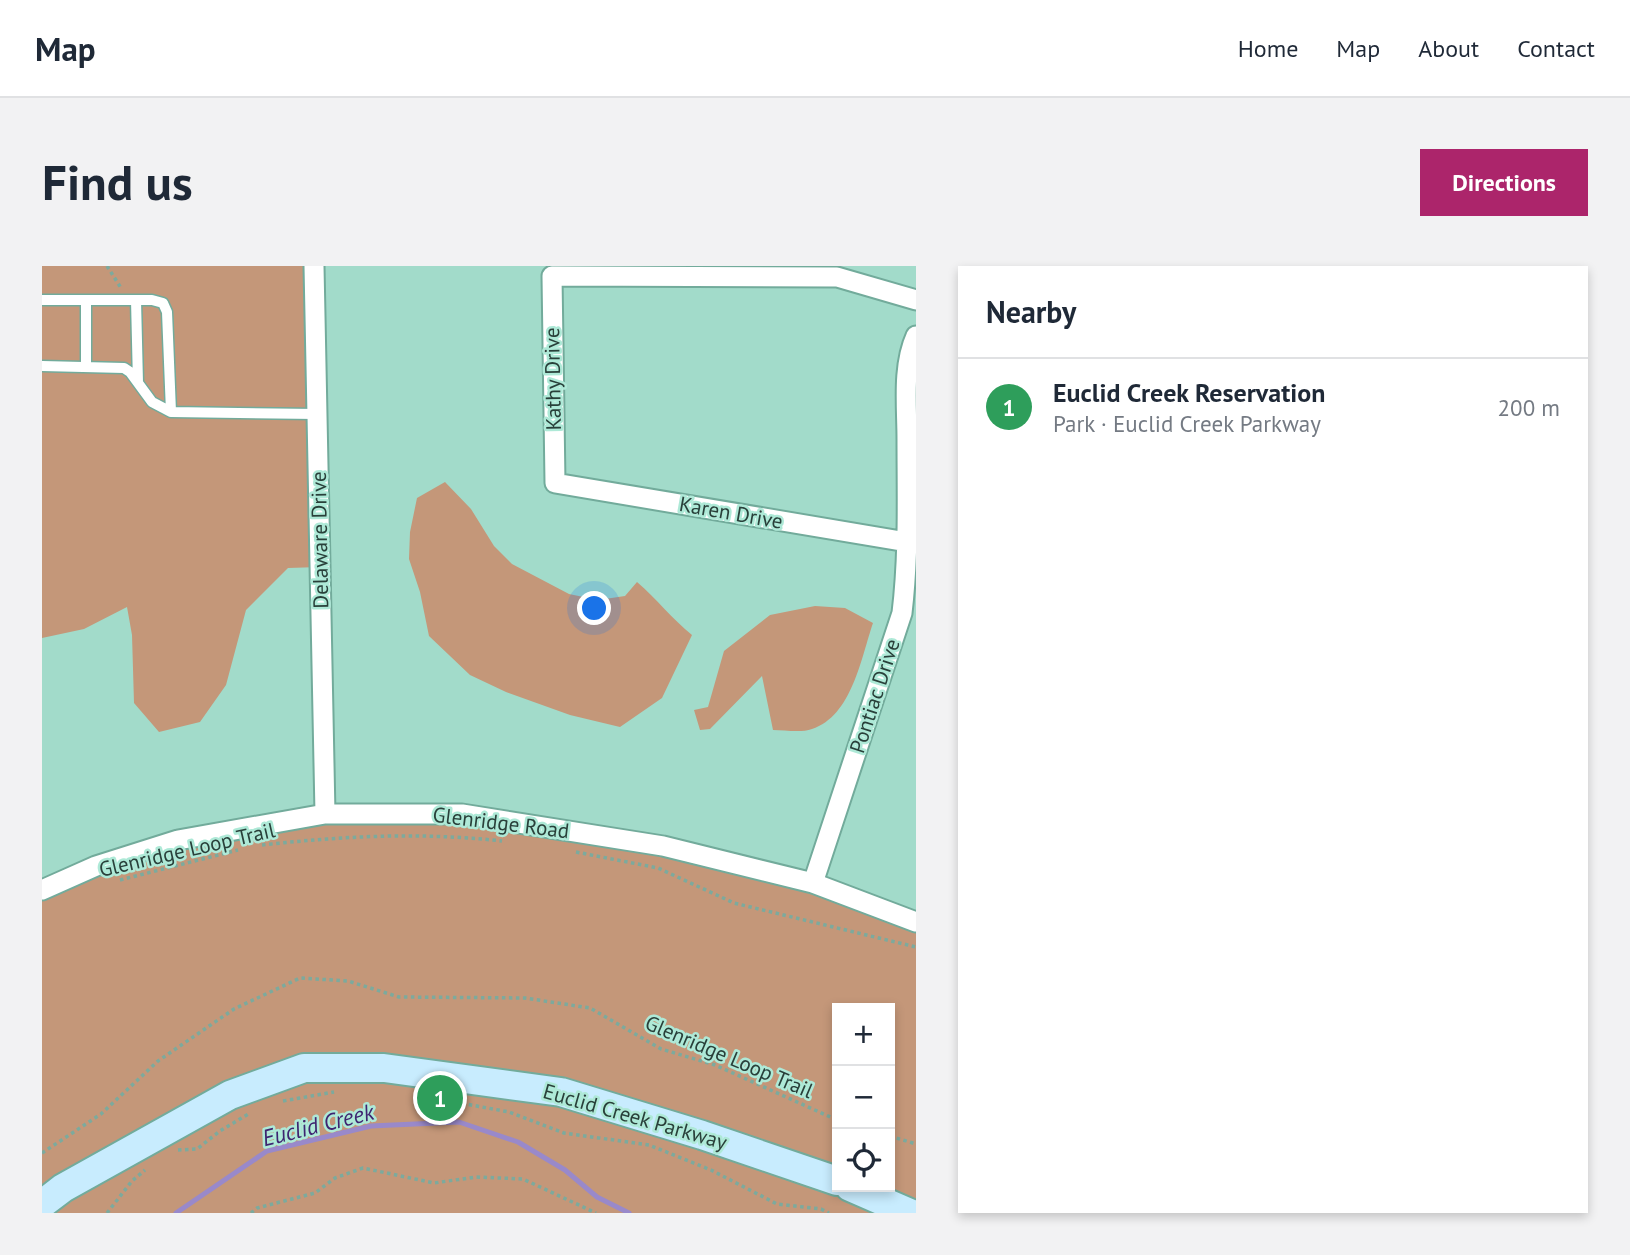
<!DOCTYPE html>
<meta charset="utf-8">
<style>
body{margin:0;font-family:"PT Sans",sans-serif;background:#f2f2f3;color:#1f2937}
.controls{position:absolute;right:21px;bottom:21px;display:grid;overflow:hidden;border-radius:0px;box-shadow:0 4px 10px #0003}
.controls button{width:63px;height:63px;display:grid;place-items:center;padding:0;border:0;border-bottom:2px solid #e0e1e3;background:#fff;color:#1f2937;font:35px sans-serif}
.you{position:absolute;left:553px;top:343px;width:24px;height:24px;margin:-18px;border:5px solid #fff;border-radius:50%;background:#1a73e8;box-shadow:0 0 0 10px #1a73e833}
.badge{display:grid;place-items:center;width:46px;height:46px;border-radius:50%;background:#ac256b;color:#fff;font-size:23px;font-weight:700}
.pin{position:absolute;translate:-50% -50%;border:4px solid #fff;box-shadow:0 2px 7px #0006}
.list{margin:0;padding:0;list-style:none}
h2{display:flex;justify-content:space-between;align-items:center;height:91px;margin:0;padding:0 28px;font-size:30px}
h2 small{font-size:23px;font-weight:400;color:#747a83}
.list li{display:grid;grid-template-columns:46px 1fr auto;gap:21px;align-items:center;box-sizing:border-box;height:98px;padding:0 28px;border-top:2px solid #e0e1e3}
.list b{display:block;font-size:26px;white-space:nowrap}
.list p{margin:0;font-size:23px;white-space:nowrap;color:#747a83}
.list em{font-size:23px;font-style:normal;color:#747a83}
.icon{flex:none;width:38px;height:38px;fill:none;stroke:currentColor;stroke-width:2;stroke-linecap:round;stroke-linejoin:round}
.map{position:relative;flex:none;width:874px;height:947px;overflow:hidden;border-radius:0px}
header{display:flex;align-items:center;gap:42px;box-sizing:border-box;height:98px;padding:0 35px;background:#fff;border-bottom:2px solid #e0e1e3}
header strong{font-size:33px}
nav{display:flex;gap:38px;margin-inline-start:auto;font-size:24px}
.intro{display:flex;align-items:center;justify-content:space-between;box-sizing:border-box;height:168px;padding:0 42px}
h1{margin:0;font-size:49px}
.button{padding:18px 32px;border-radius:0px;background:#ac256b;color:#fff;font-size:24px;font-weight:700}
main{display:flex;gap:42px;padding:0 42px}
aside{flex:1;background:#fff;border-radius:0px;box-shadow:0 4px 10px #0003}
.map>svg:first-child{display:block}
.green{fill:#c49779;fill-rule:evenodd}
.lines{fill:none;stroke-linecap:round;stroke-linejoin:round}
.stream{stroke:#9989ca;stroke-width:5}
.lane-casing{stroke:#72ab9b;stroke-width:13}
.street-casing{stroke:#72ab9b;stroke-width:23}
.secondary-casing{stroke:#72ab9b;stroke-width:32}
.path{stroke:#7caa9d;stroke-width:3.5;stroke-dasharray:3.5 3.5;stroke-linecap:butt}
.lane{stroke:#fff;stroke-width:10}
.street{stroke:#fff;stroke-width:19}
.secondary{stroke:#c8ecfe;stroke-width:28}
.labels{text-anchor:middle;stroke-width:5;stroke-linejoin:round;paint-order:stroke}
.street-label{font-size:21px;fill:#29403a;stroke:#aee9d7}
.water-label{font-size:23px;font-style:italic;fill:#3e2470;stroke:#aee9d7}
</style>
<header>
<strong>Map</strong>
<nav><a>Home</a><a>Map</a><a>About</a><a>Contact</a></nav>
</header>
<div class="intro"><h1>Find us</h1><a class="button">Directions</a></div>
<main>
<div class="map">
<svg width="874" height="947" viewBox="0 0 874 947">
<rect width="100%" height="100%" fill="#a2dbca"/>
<path class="green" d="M0,0H272L278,301L246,302L204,344L184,419L158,456L117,466L92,437L90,369L85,341L42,363L0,372Z
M403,216L429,243L452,280L470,298L527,328L556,334L583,330L595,316C615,333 630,353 650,369L620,432L578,461L528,449L464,426L428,409L387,370L378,326L367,293L368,266L375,232Z
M773,340L803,342L831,357C819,392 810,450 770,463C759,467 743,464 731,464L720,410L668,463L658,464L652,444L666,441L682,385L728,349Z
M283,548H420L621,580L874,656V947H0V624L54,600ZM795,742H848V921H795Z"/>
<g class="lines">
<path class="stream" d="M134,947L225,885L329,860L417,856L476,876L523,904L555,931L587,947"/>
<defs>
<path id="lane" d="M0,34H110L121,37L125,46L129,146
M44,34V101
M94,34L96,117
M0,100L82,102L88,106L110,136L129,146L275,148"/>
<path id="street" d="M272,0L283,548
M865,276L513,217L510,10L795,11L874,34
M771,617L860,347C867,289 865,231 865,173C865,140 860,101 874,70
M0,624L54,600L136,574L283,548H420L621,580L771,617L874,656"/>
<path id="secondary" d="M808,921L868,947
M0,938L21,922L188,829L262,802H342L519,826L660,869L795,915"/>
</defs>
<use href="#lane" class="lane-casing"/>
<use href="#street" class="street-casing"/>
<use href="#secondary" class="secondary-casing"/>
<path class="path" d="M65,0L79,22
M220,579C303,570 377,566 460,575
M534,586L616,602L692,637L874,681
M78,614L196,584
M241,835L292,826
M413,836L467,846L522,867L607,879L669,904L735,938L779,943L787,947
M848,870L874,878
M136,884L155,883L178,865L208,847
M0,887L59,848L116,795L192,743L258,712L306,715L357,731L483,732L548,742L619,783L673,799L795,854
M65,947L90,915L103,904
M209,947L215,942L273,927L293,912L321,902L392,917L434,911L481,913L554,947"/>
<use href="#lane" class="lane"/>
<use href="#street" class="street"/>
<use href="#secondary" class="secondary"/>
</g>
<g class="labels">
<g class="street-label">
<text transform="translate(511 113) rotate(-91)" y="7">Kathy Drive</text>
<text transform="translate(689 247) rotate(10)" y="7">Karen Drive</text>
<text transform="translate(278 274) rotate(-91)" y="7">Delaware Drive</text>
<text transform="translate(833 430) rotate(-72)" y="7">Pontiac Drive</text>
<text transform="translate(459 557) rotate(7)" y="7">Glenridge Road</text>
<text transform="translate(145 584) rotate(-13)" y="7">Glenridge Loop Trail</text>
<text transform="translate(687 791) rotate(23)" y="7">Glenridge Loop Trail</text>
<text transform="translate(593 851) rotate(16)" y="7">Euclid Creek Parkway</text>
</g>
<g class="water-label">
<text transform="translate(276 859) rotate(-14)" y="8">Euclid Creek</text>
</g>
</g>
</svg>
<div class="controls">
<button>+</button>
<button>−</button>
<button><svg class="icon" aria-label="locate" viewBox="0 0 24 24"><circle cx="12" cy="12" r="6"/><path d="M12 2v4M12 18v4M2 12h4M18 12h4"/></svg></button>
</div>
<div class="you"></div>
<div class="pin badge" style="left:398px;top:832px;background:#2e9e5b">1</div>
</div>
<aside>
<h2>Nearby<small></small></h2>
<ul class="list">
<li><span class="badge" style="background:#2e9e5b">1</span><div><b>Euclid Creek Reservation</b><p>Park · Euclid Creek Parkway</p></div><em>200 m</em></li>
</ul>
</aside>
</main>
